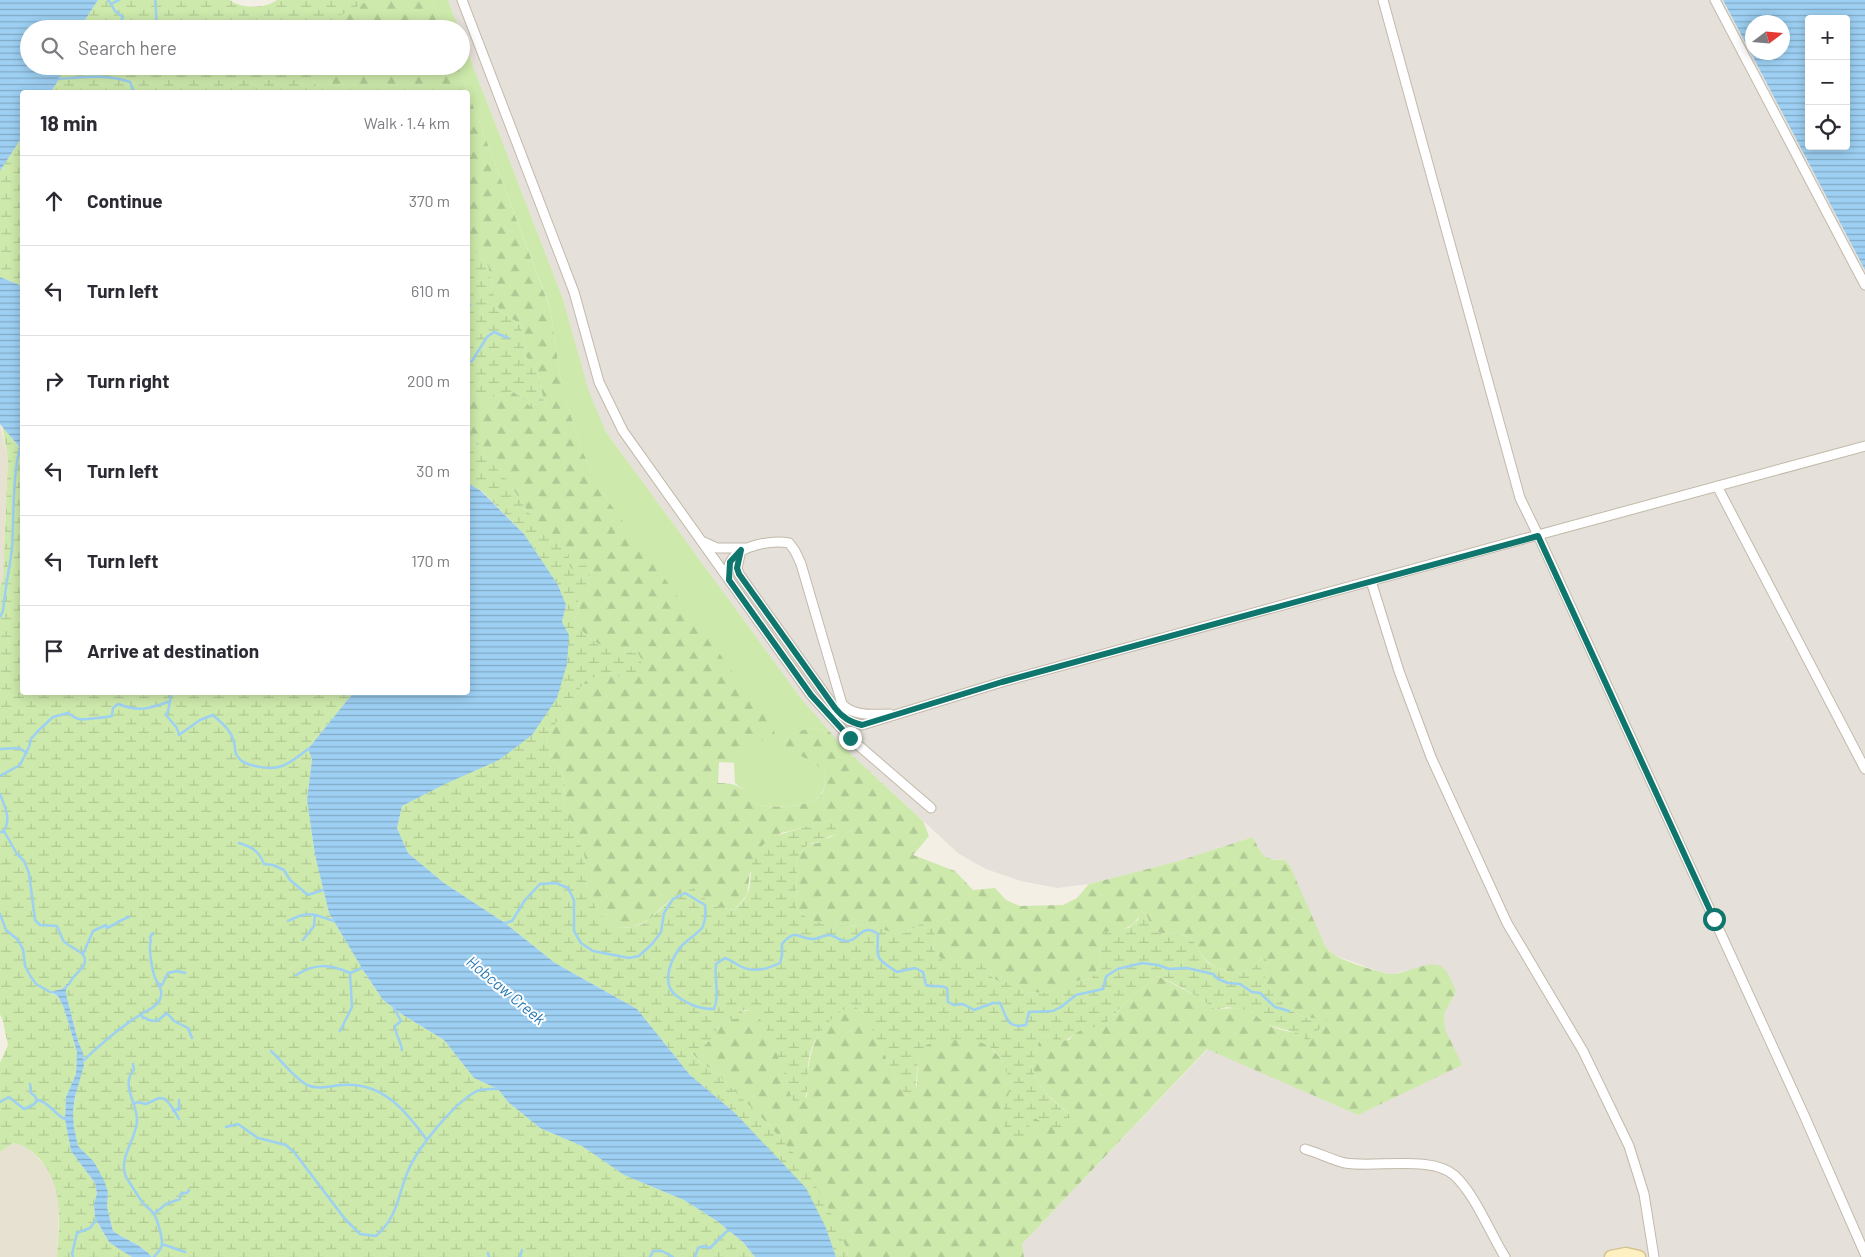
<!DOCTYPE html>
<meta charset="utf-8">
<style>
body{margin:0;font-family:Barlow,sans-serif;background:#f7f7f7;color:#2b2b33}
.controls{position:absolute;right:15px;top:15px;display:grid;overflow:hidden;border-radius:5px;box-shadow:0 2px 12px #0003}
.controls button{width:45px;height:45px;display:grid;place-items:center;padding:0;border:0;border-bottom:1px solid #e1e1e2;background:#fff;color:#2b2b33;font:25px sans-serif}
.compass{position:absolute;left:1745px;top:15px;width:45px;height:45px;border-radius:50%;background:#fff;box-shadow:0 2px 12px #0003;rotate:74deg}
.stop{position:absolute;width:15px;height:15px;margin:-11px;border:4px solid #0f766e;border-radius:50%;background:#fff}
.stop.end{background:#0f766e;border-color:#fff;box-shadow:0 1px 5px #0008}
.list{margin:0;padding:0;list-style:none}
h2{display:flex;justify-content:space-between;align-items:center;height:65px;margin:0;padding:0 20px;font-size:21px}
h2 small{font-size:16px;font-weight:400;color:#7c7c81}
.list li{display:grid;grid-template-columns:32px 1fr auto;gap:15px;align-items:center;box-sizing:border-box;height:90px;padding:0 20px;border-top:1px solid #e1e1e2}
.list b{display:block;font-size:19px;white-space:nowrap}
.list em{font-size:16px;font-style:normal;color:#7c7c81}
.icon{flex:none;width:28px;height:28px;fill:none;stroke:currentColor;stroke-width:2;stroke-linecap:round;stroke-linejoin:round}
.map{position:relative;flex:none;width:1865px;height:1257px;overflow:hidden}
.search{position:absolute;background:#fff;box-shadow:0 2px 12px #0003;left:20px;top:20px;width:450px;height:55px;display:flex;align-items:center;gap:12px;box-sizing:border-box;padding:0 18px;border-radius:28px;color:#7c7c81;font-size:19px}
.panel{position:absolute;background:#fff;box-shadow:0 2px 12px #0003;left:20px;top:90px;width:450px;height:605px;border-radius:5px}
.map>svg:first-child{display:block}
.residential{fill:#e7e1d2}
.industrial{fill:#e5e0d9}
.grass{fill:#cde9ab}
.forest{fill:url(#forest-firs)}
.wetland{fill:url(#wetland-marsh)}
.water{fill:url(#water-rules);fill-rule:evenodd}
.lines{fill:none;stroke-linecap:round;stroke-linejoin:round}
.stream{stroke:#9dd0f3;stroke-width:2.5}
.street-casing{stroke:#c2b9aa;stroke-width:11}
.secondary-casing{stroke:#d5c392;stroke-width:15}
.street{stroke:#fff;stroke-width:9}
.secondary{stroke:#fff0c2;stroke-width:12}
.route{stroke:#0f766e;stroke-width:6}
.labels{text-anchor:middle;stroke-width:4;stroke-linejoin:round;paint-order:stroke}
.water-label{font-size:16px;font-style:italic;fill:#297ab5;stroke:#fff}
</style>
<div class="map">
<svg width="1865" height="1257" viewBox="0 0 1865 1257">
<defs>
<pattern id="forest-firs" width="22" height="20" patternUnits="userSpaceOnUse" patternTransform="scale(1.25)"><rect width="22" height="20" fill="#cde9ab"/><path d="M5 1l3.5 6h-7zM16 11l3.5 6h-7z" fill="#b1c994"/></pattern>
<pattern id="wetland-marsh" width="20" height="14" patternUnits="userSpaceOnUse" patternTransform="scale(1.25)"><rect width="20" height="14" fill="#cde9ab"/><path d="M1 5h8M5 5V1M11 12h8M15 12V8" fill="none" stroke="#b1c994"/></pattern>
<pattern id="water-rules" width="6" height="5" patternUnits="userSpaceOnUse" patternTransform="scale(1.25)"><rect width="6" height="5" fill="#9dd0f3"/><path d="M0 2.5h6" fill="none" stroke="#82aac6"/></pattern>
</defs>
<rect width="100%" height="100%" fill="#f3efe4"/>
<path class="residential" d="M0,424L8,458L3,579L0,587Z
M13,1143L21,1145L29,1149L49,1169L55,1182L59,1205L57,1257H0V1152Z"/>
<path class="industrial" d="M448,0H1723L1865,270V1257H1024L1022,1244L1208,1049L1358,1115L1461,1064L1445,1029L1444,1014L1456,992L1408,970L1393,974L1381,972L1334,955L1325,946L1285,860L1268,859L1262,854L1253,837L1179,861L1089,884L1057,888L1021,881L986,869L959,854L839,743L800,697L606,432L589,393L563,299L461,35V29H459Z"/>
<path class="grass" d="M433,0H448L459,29H444Z
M461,35L563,299L589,392L606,432L800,697L830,732L811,728L792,733L782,746L814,763L824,771C825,779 826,787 821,794C810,809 774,807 758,805L742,788L735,783L734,763H737L738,752L744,745L608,501L581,449L561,382L550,307L458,66H461Z"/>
<path class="forest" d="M373,0H433L444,29H336L339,26V16L364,2Z
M307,66H458L550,308L561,382L581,449L608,501L771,724L775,734L773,738C753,743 740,739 737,763L719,762L718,783C742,783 743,789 758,805C775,807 808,809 821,795C826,789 825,779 824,771L814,763L782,746L792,733L811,728L830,732L839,743L923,821L929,836L913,855L955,871L973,890L995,888L1006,900L1020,906L1063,905L1077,898L1089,884L1179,861L1253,837C1262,855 1263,861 1285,860L1290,866L1325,946C1328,949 1330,952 1333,954C1340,960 1383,974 1392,974C1395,974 1400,973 1403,972C1435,963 1443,955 1456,992L1444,1014L1445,1029L1462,1065L1358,1115L1207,1049L1022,1244L1024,1257H848L847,1249L770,1126L714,1071L700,1062L692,1053L718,1028L721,1020C733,1019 740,1010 752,1010C770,1025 786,1078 793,1102L807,1097C807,1058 812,1023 852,1005L863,1012L903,1092L908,1100L917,1085L918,1059L926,1044C939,1041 965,1035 977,1040C994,1046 1009,1066 1011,1084C1012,1091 1006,1100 1004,1106L1028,1121L1027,1114L1049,1125L1069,1114C1056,1103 1030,1082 1033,1063C1034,1053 1039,1047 1039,1037L1050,1036L1069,1040L1078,1030L1091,1026L1114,1015L1129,999L1158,976L1198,997L1216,1010C1227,1008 1242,1007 1252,1012C1257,1015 1261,1021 1267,1024C1288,1035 1312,1037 1329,1019C1293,1021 1285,1006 1264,982L1268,962L1262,956C1252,979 1225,975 1207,961C1200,956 1198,945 1191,939C1182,932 1164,934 1153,932L1147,916L1141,910C1135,930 1123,929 1104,933L1101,944L1100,965L1092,978L1072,982L1045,993L1024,992L1012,980L1001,983L992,977L990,968L968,962L943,961L933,949L936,938L920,924L906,933L895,934L874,926L829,925L810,920L796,909L797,858L808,844L818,843L837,834L836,820C816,821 800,830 781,833L750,872L747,895L734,910L713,906L692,888L667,902L650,919L634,927H613L597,911L588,887L584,854L574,827L563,805L565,785L561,771L551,757L546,737L586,680L610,673L628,679L638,653C608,650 590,646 574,619L579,611L578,598L587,593L591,568L572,570L526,509L508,481L484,453L475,437L468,432V396L476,393L487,398L514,392L531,407L545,406L537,371L524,354L525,338L520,324L500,311L494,299L493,288L488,266L468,239V92H319Z"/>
<path class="wetland" d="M98,0H230C241,9 265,9 277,0H373C361,3 351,11 339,16V26L336,29H79Z
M63,66H307L319,92H51L59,79Z
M22,137V286L0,277V171Z
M468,239L488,266L493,288L494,299L500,311L520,324L525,338L524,354L537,371L545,406L542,410L531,407L514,392L487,398L476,393L468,396Z
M2,425L20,449L22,450V692L353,693L308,749L312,758L307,800L315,855L329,913L363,970L383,1000L403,1015L444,1040L474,1078L498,1089L508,1102L540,1128L582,1146L624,1175L684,1200L717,1221L743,1242L755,1257H152C142,1245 126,1240 113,1231L107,1207L108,1192L78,1146L74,1127L73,1112L83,1053L78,1041L66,994V990L68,986L67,984L62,989L57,990L52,994L58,996L64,1008L77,1052L76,1074L66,1097L65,1117L71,1151L95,1183L97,1193L94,1204L95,1218L101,1229L109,1242L132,1257H57C59,1220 65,1188 39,1158C31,1150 24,1145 13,1143L0,1152V1063L8,1045L3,1021L0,1014V587L3,579L8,458Z
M468,432L475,437L484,453L508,481L526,509L544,531L569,555L568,564L572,569L585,564L591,568L587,593L578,598L579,611L574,619C589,645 609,650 638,653L642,660L639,671L627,679L610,673L586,680L546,737L551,757L561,771L565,785L563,805L574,827L584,854L588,887L597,911L613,927C619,927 627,928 633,927C656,923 667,894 693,888L713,906L734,910C738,906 744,901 747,895C753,885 748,866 756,854C765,838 779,835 795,830C809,826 820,820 836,820L837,834L828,837L825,841L808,844L797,858L796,909L810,920L829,925L874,926L895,934L906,933L920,924L932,926L936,938L933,949L943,961L984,962L990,968L992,977L1001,983L1012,980L1024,992L1045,993L1072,982L1092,978L1100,965L1101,944L1104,932L1129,928L1138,920L1140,909L1147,916L1154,932C1164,934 1183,932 1192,940C1198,945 1200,956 1207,962C1226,975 1252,979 1263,955L1268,962L1264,982C1284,1005 1295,1023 1330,1018L1307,1042L1300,1034L1266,1024L1251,1011L1227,1007L1216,1010C1198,996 1179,985 1158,976L1129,999L1101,1028C1080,1024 1076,1037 1058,1044L1050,1036L1039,1037C1039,1047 1034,1053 1033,1063C1030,1082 1056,1104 1069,1114L1070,1125L1061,1132L1027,1114L1030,1131L1019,1143L1009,1139C1004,1130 1002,1116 1004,1105C1006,1099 1010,1093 1011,1087C1012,1082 1007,1074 1006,1069C993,1033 956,1036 926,1045L918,1059L915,1097L914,1100H908L903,1092L863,1012L852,1005C831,1015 813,1036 809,1058C806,1072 811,1097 800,1106L793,1102C786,1079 770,1025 752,1010H744L737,1019L721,1020C715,1035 707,1047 692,1054L700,1062L714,1071L770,1126L803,1164L828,1207L847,1249L848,1257H836L826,1228L735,1113L690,1075L637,1009L555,963L505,923L444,883L408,853L397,828L402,806L445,784L569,635L562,622L566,605L558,585L524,534L482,491L468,483Z"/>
<path class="water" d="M0,0H98L79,29H29V66H63L59,79L51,92H22V137L0,171Z
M1723,0H1865V270ZM1809,19H1846V146H1809ZM1782,22V52H1752V22Z
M0,277L22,286V450L0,424Z
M468,483L481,491L524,534L558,585L566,605L562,622L569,635L567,664L557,698L532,735L499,760L445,784L402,806L397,828L408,853L444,883L505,923L555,963L637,1009L690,1075L735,1113L806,1188L826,1228L836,1257H755L743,1242L717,1221L684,1200L624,1175L582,1146L540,1128L508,1102L498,1089L474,1078L444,1040L403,1015L383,1000L363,970L329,913L315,855L307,800L312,759L308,749L353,693L468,692Z
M67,984H69L66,990V994L78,1041L83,1053L84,1065L75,1097L73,1112L74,1127L78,1146L94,1162L104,1180L108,1192L107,1207L113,1231C126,1240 142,1245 152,1257H132L119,1249L109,1242L95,1218L94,1204L97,1193L95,1183L71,1151L65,1119L66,1097L76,1074L77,1052L64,1008L58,996L50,992L62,989Z"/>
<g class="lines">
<path class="stream" d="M108,0L111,4L119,0
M155,0C157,10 155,19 158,29
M98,29L120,23L123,17L115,11L111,4
M275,29L279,26
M59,79C84,77 106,74 130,82L134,92
M468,302L470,305L468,307
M468,363L472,361L487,337L494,332L508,338
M0,617L3,611C5,590 9,570 12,549C14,526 12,462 22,445
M172,692C169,701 170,709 166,715L177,728L179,735L200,720L213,715C223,724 231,730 234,742C235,746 235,750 236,754C240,761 244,763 251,765C278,773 288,765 308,749
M0,749L19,748L27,753
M0,776L20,765L29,747L31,739L38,731L53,717L68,713C71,715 76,719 79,719C82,720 108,717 112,716L113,708L118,704C139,712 148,709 168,702
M0,794C5,807 12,820 3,832H0
M4,831L17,854L24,861L29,873L35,920L40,925L57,926C59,930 61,936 63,940C68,949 90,950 84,965C80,972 72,976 69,984
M239,843C252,847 259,851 264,864L273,865L284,870L290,880L308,895L323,890
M0,914L6,930L17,939L23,949L25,966L31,977L36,984L50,992
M288,921C309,910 313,914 334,921
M505,923L512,921L525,900L540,884L556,883L568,888L574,900V931L581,943L593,951L629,958L639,956L652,944L661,932L664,913L673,899L685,893L705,905C706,914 706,921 702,928C695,936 685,941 679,949C669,963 661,986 678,997C690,1005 699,1009 714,1009C720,995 714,979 716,964L725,958C731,960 734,963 740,966C753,973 768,969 780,963L782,955V944C796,927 799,939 813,939C818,939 824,935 829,935C835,935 841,942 847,941C860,941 861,922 878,934C877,959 875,958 897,972L915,968L923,972L926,985C934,988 939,984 947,988L948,1002L954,1005L963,1004L974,1010L993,1003H1000C1007,1017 1006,1029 1026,1025L1029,1012L1053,1011L1061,1007L1076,995L1103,989L1106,977L1108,975L1118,969L1142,963L1158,965L1169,969L1187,968L1213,974L1218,979L1228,983L1240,984L1252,992L1260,993L1275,1007L1289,1011
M303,940L314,926L315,915
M83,954L93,931L106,925L107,928C115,925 120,920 129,917
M296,975C316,963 329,964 350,973
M159,984L162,985L168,973L177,971L185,973
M394,1008L401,1021L395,1026C394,1032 401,1041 402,1050
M141,1014L143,1018H146L148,1020L157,1021L167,1013L174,1021L188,1028L192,1038
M340,1031L352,1007L350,973L362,968
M271,1051C283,1062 293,1077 307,1085C318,1090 331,1086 341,1085C382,1081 405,1110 427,1140
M84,1060C103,1042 122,1025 145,1012C151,1009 160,1004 161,996C163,988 156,982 154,975C152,968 148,946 151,941L150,937L153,933
M133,1064L134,1070C120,1085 138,1104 137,1121C136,1140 118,1158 126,1177C128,1180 141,1201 143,1203C146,1207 151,1209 154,1214C158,1221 162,1236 162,1244C162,1249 157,1253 154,1257
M30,1084L31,1093L35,1096L37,1101
M0,1102L9,1097L24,1109L33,1105L38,1100C49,1102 55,1115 65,1119
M134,1104L137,1102L146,1104L159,1098L165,1099C171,1104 175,1112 179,1119
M173,1111L177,1109L179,1110V1100
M226,1127L238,1124L258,1138L286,1145L294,1152L345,1219L360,1234L376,1236C399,1215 397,1197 408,1171C418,1147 453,1105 475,1092C481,1088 491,1089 498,1089
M154,1214L166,1204L180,1199V1196L182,1193H187L189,1190
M162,1244L185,1252
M488,1253L489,1257
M73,1256L72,1254L77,1233L90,1228L96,1220
M520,1257L522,1250
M650,1257L653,1251H662L673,1257
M695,1257L698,1248L704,1246L710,1248L728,1230"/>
<defs>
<path id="street" d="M462,0L574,292L599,382L623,431L811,695L850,738L931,808
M1383,0L1520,498L1538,535L1865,446
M1715,0L1865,285
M1717,486L1865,769
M704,542L717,548H745
M741,550L737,568L739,574L835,708C843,718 850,722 862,725L1002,682L1538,535L1804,1115L1865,1254
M729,580C729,573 727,566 731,561C740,545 772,540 789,543L795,551L801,564L842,704C854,717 873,714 890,714
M1371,581L1399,671L1431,757L1507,923L1583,1051L1629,1146L1644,1194L1654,1257
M1305,1149C1316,1152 1335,1161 1345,1163C1375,1168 1431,1155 1454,1175C1475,1194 1490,1233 1505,1257"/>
<path id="secondary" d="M1611,1257L1626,1254L1639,1257"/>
</defs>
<use href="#street" class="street-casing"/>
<use href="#secondary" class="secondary-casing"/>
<use href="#street" class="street"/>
<use href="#secondary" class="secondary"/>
</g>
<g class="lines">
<path class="route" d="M850,738L811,695L729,580L730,562L741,550L737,568L739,574L835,708C843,718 850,722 862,725L1002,682L1538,536L1714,919"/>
</g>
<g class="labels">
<g class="water-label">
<text transform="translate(506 990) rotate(40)" y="6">Hobcaw Creek</text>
</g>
</g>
</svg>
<div class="controls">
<button>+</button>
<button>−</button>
<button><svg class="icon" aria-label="locate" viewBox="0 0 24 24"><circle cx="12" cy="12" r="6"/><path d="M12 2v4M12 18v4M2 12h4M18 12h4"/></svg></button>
</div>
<svg class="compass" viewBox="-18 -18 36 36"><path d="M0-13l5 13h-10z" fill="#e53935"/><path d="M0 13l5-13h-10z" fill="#7c7c81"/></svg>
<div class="stop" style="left:1714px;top:919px"></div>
<div class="stop end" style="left:850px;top:738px"></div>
<div class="search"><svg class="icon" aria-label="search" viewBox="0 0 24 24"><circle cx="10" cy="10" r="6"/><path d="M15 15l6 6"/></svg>Search here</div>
<section class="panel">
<h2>18 min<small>Walk · 1.4 km</small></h2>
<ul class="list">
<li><svg class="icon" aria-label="ahead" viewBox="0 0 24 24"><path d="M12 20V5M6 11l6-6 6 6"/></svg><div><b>Continue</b></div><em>370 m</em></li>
<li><svg class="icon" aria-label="left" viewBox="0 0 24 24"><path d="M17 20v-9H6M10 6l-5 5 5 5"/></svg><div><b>Turn left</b></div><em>610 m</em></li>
<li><svg class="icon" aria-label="right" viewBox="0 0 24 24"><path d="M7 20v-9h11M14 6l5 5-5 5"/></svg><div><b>Turn right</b></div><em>200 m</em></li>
<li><svg class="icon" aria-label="left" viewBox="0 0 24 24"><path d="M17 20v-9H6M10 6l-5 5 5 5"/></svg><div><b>Turn left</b></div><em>30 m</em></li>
<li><svg class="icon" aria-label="left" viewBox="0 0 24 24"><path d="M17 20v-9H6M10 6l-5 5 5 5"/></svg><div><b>Turn left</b></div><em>170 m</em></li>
<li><svg class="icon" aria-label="arrive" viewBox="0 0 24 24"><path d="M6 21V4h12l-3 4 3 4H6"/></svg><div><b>Arrive at destination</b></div></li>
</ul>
</section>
</div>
